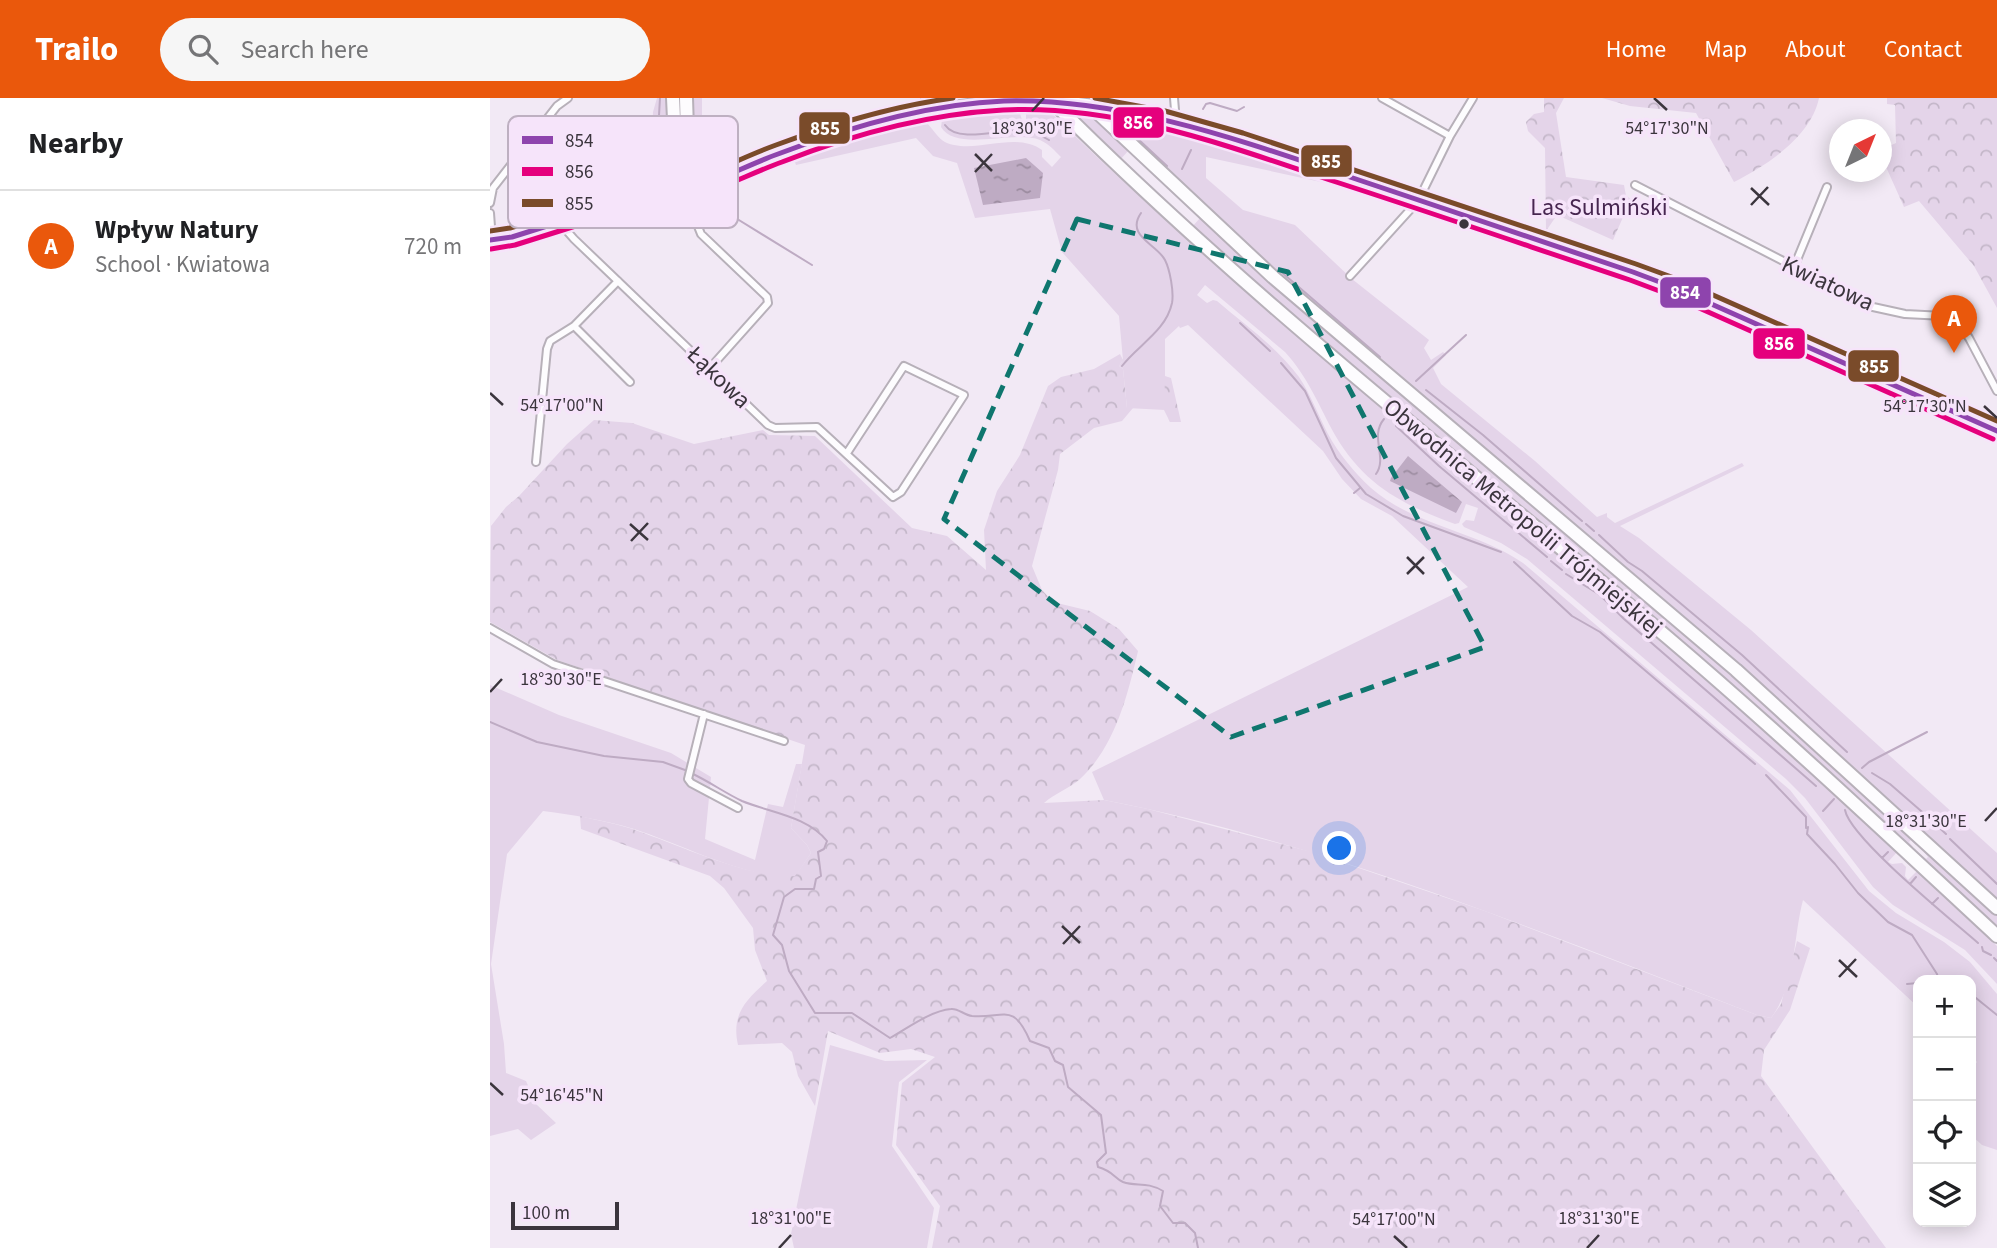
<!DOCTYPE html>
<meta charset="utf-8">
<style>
body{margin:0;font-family:"Source Sans 3",sans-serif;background:#f6f6f6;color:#202124}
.controls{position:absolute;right:21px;bottom:21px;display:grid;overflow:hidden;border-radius:14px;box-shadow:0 4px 18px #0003}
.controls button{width:63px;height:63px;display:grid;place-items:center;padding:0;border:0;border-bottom:2px solid #e0e0e0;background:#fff;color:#202124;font:35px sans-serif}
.compass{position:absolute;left:1339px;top:21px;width:63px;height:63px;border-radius:50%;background:#fff;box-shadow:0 4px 18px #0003;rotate:43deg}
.scale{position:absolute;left:21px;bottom:18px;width:108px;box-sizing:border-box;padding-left:7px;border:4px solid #3b353d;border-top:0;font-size:19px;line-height:24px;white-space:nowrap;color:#3b353d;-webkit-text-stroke:5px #f6e4fa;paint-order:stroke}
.you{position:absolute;left:850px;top:751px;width:24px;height:24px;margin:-18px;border:5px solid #fff;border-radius:50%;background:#1a73e8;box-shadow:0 0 0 10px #1a73e833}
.badge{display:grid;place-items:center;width:46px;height:46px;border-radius:50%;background:#ea580c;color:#fff;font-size:23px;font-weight:700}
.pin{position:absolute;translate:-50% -58px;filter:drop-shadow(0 2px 4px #0008)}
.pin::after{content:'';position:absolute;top:37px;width:24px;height:21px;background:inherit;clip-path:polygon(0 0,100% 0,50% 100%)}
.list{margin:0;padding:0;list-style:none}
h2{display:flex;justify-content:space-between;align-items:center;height:91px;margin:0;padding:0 28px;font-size:30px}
h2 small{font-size:23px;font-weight:400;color:#757577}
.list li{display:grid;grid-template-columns:46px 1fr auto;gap:21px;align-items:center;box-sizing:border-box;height:112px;padding:0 28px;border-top:2px solid #e0e0e0}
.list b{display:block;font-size:26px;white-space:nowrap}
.list p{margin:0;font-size:23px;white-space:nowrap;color:#757577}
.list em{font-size:23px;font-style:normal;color:#757577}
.icon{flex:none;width:38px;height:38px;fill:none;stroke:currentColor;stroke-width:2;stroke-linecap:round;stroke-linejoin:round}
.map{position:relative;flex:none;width:1507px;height:1150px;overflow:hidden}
header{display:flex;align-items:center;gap:42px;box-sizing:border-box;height:98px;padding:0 35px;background:#ea580c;color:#fff}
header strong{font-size:33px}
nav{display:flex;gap:38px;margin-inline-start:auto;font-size:24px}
.search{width:490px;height:63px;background:#f6f6f6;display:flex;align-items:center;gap:18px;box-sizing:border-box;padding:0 24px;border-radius:38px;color:#757577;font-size:26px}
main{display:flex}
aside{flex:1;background:#fff}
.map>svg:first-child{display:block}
.grass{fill:#e4d4e9}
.forest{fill:url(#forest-crowns)}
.water{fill:url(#water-ripples)}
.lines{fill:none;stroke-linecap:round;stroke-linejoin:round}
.stream{stroke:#beabc3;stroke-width:2}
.street-casing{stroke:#b7b0b9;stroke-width:10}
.secondary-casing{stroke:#b7b0b9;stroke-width:13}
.highway-casing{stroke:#b7b0b9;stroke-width:16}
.street{stroke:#fdfcfe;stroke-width:6}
.secondary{stroke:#fdfcfe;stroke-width:10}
.highway{stroke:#fdfcfe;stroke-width:12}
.secondary-bridge-casing{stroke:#b7b0b9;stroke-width:13;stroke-linecap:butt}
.secondary-bridge{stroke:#fdfcfe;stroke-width:10}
.bus-1-casing{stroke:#f6e4fa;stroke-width:10}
.bus-2-casing{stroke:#f6e4fa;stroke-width:10}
.bus-3-casing{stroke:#f6e4fa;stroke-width:10}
.bus-1{stroke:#8e44ad;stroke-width:5}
.bus-2{stroke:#e5007d;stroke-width:5}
.bus-3{stroke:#7a4b2a;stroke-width:5}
.marked{fill:none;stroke:#0f766e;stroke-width:5;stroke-dasharray:14 9;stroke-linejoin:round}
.ticks{fill:none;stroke:#3b353d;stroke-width:2.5}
.bus-dot{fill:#3b353d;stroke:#f6e4fa;stroke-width:2.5}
.labels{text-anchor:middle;stroke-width:7;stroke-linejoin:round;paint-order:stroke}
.park-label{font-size:24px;fill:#472650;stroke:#f6e4fa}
.street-label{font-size:24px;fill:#3b353d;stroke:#f6e4fa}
.key{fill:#f6e4fa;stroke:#beb0c1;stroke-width:2}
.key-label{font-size:19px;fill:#3b353d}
.ticks-label{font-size:18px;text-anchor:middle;fill:#3b353d;stroke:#f6e4fa;stroke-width:7;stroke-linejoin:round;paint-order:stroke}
.line-badge{stroke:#f6e4fa;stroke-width:2.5}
.badge-label{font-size:19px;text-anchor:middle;font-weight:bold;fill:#fff}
</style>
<header>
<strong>Trailo</strong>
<div class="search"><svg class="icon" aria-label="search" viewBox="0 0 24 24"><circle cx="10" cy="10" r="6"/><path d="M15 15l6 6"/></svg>Search here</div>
<nav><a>Home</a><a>Map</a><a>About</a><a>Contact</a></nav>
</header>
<main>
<aside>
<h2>Nearby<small></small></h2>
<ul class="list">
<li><span class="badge">A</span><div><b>Wpływ Natury</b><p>School · Kwiatowa</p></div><em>720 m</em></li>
</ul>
</aside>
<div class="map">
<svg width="1507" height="1150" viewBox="0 0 1507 1150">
<defs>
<pattern id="forest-crowns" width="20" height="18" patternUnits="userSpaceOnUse" patternTransform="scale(1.75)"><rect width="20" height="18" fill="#e4d4e9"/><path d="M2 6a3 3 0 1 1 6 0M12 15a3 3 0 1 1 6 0" fill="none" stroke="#c4b7c9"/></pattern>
<pattern id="water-ripples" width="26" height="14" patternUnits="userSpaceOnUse" patternTransform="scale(1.75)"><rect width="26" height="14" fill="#beabc3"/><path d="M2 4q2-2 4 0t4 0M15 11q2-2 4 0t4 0" fill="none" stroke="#9c8ca0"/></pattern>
</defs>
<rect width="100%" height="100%" fill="#f2e9f5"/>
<path class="grass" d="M167,0H179L180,64L163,87L157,70L171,49V45L162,38L163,14Z
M200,0H212V32L240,51L245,49L251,62L223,69L224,73C215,72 208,67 202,60Z
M534,0H546C729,181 932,339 1127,505C1223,586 1315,669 1407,754L1398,764L1402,766L1412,765L1416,769L1415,778L1418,782L1427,773L1507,848V886L1475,852L1403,807L1383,789L1315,700L1296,681L1037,461L1011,445L974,429L972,426L976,422L984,423L988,410L976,406L969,425L965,426C913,407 874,387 845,337C829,308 818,279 795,254L715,187L707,197L717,205L723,202L727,203C755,227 787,249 809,279C821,297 828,317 838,336C849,356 864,374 881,390C924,428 987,433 1033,465L1300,692L1379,793L1406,815L1454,844L1480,864L1507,896V1052L1492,1047L1481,1037V970L1487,964L1481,958V882H1428V909L1313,802C1303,840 1306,887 1281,920L1267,917C1053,835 840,746 614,702L602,674L978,489L902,418L871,401L852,381L833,353L698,227L690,230L689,228L675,241V312L637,310L633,271L629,268L633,262L629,218L572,154L560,111L485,120L467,65L443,58L426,40L306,67L303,59L307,53L430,21C444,26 445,44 464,47C493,53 526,34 552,52V59L562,69L571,59C565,53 559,46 550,42C524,31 467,55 451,29L452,22L458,16L527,6L532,22H536V9L540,8Z
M564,0H586L639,52L629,63Z
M602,0H619L628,16L633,18L645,29L648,28L650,19L669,22L870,86L868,92L716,59V80L753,112L805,127L862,181L939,242L934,250L941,262L953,254L956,257L943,270L951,286L1045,363L1107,419L1117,415V419L1125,425L1252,365L1254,368L1130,428L1149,440L1261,532L1507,755V802C1397,700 1288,597 1173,500C980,337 782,178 602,0Z
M711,119L1228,562L1429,744L1426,747L1421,742L1419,744L1423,749L1420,752L701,130Z
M0,587L69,617L181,655L221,679L215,741L265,762L278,706L293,709L306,666H312L301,730L317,747L321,755L305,779C257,781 191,746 144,731C114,722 84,717 53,713L17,756L1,866L14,946L16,975L36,983L46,1006L66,1025L41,1042L28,1031L0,1038Z
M1436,751L1507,817V833L1428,760L1431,757L1436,761L1438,759L1434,754Z
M340,947L395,963L437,962L409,984L402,1048L444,1110L437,1150H304L301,1136Z"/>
<path class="forest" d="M1054,0H1074L1066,15L1076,79L1134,87L1136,98L1141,101L1123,142L1067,117L1056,133L1055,50L1038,33L1036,24L1044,16L1054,14Z
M1112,0H1329C1321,39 1277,67 1244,84L1206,15L1140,8Z
M1397,0H1507V210L1484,168L1429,103L1414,109L1392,60V51L1406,45L1405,7L1397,6Z
M630,256L633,262L629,268L633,271L637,310H643L632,323L604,330L570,356L568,372L542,468L552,492L563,504L600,513L629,531L648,553C638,596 625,649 590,681C579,691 565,695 554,705L614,702L658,711L822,754L995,813L1267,917L1281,920L1291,906L1307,843L1320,850L1300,912L1274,952L1271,978L1396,1150H442L450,1108L406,1047L412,985L445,959L421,951L390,955L338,933L325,1008L308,978L302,954L292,945L248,947C241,916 256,902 277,883L265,852L263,830L234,790L220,778L91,731L90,718C109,723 130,726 148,733C191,748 262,781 305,778L321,755L317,747L301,730L315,647L67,562L0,524L1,428L16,409L29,398L77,346L104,322L142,325L204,346L273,332L279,337L325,338L422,430L457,438L496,472L494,432L507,393L530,357L558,288L571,279L604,271Z
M675,278L681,280L691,324H680L674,312Z"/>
<path class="water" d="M536,60L553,75L550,100L493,107L484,70Z
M918,358L972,404L966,415L900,383L901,380Z"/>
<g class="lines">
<path class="stream" d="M170,0L168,35L172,40L178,41
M713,11L716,6L720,5L747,13L754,9
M619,14L677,68
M455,27C467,45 508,32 526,32C538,31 549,36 559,42
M206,43L215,49L221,64
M692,71L701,52
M231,95L244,119L322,167
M789,172L890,259
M750,225L780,253
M791,265L815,293L846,360L876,396L913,418L1011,454
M632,268C648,247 676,233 682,205C684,194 680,172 675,162C667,146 635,138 651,115
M926,283L976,237
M936,292L993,337L1092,423
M906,328L949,368L1057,459
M886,376C898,359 879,339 894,321
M864,395L870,390
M1096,426L1104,433
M1109,437L1138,464L1152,473L1252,557L1357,654
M1061,463L1072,472
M1024,464L1082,518L1110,534L1265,666
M1076,476L1110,497L1134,521L1326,688
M0,624L47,644L114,658L173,664L195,672
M1372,670L1379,664L1437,634
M1382,675L1400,686L1438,719
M203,676C220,684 235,695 252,703C281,715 317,718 337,743L334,751L328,754L331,778L326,781L324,791H305L294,799L283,837L292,847L299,873L325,915H362L400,940C418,930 440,913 461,911C468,910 474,917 482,918C513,921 523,903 540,943L559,950L565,963L573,967L578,989L611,1017L616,1055L607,1064L608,1069C623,1073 624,1080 633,1084C647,1089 656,1083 673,1093L670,1108L683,1125H695L705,1135L708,1150
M1276,677L1316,719V730
M1355,712C1360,740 1463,823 1488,845
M1333,713L1344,701
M1442,723L1456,736
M1318,729L1317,736L1345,766L1368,795L1398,824L1422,837L1447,876L1448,881
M1460,741L1507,786
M1392,760L1398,754
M1420,786L1426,779
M1442,806L1448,800
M1492,849L1493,853L1501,857
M1504,860L1507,863
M1446,882L1452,879L1459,882
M1417,886L1428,885
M1481,896L1507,917"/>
<defs>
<path id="street" d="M435,0L440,13
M892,0L960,38
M682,22L685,12L684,0
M1145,87L1383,209L1415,216L1454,218L1467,223L1479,240L1507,293
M0,105L3,90L67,8L78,0
M0,115L2,142
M205,121L211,136L277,199L278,205L220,270
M74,122L77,133L84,141L278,327L285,330L327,329L403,399L411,394L474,297L414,268L357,355
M1304,169L1337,89
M860,178L928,103L960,38L983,0
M84,228L140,284
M46,364L57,251L60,243L84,228L128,183
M0,530L63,566L294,643
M214,616L198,681L201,685L248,710"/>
<path id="secondary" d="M629,10L682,22L765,48L1143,174L1183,189L1507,333
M173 84a21 21 0 1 1 42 0a21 21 0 1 1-42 0Z
M215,86C242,77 267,63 294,53C369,26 452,5 531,2
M143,101L153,103L176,96
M0,142L22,139L143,101L173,84"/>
<path id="highway" d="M183,0L186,64
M196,0L198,63
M559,0C752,194 968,362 1177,539C1290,635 1398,737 1507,838
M592,0L783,179L1246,572L1507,810"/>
</defs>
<use href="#street" class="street-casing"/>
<use href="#secondary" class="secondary-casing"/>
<use href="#highway" class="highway-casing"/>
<use href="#street" class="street"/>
<use href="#secondary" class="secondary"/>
<use href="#highway" class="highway"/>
<defs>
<path id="secondary-bridge" d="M531,2L580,4L629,10"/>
</defs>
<use href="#secondary-bridge" class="secondary-bridge-casing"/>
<use href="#secondary-bridge" class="secondary-bridge"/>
<defs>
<path id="bus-1" d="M173,84C180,62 200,58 214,76
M215,86C240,77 263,65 288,56C359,29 438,6 514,3C628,0 741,39 848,75C946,108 1044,141 1143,174L1183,189L1507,333
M0,142L22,139L143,101L173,84"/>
<path id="bus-2" d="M218,94C243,85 267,73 292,64C361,37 438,16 513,12C626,6 738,48 843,83C942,115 1041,149 1140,182L1180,197L1503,341
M1,151L25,147L146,109L177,92"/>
<path id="bus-3" d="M605,0L675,13L753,35L1146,166L1187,181L1507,323
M212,78C237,68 261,56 286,47C343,26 403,8 463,0
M165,81C174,51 201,46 221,71
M0,133L20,130L139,93L169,76"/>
</defs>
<use href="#bus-1" class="bus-1-casing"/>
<use href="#bus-2" class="bus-2-casing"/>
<use href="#bus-3" class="bus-3-casing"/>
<use href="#bus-1" class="bus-1"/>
<use href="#bus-2" class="bus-2"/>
<use href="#bus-3" class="bus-3"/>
</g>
<path class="marked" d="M587,121L798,174L995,549L741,639L454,421Z"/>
<path class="ticks" d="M1164,0L1177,12M542,13L554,0M485,56L502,73M485,74L502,56M1261,90L1279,107M1261,107L1278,89M0,295L13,307M1494,308L1507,320M140,426L158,442M141,443L158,425M917,459L934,476M917,476L934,459M0,594L12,581M1495,723L1507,710M572,828L590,845M573,846L590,828M1349,862L1367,879M1349,879L1366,861M0,985L13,997M904,1138L917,1150M289,1150L301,1137M1097,1150L1109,1137"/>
<circle class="bus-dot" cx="974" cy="126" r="6"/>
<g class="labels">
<g class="park-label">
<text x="1109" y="117">Las Sulmiński</text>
</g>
<g class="street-label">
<text transform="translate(1338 185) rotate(25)" y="8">Kwiatowa</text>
<text transform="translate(229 279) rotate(44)" y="8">Łąkowa</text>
<text transform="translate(1033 419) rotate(40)" y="8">Obwodnica Metropolii Trójmiejskiej</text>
</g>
</g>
<rect x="18" y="18" width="230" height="112" rx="10" class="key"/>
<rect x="32" y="38" width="31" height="8" fill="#8e44ad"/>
<rect x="32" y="69" width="31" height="9" fill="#e5007d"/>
<rect x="32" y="101" width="31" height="8" fill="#7a4b2a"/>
<g class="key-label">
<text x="75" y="49">854</text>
<text x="75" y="80">856</text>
<text x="75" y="112">855</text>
</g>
<g class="ticks-label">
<text x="1177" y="36">54°17'30"N</text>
<text x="542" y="36">18°30'30"E</text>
<text x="72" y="313">54°17'00"N</text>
<text x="1435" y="314">54°17'30"N</text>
<text x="71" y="587">18°30'30"E</text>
<text x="1436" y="729">18°31'30"E</text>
<text x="72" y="1003">54°16'45"N</text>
<text x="301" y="1126">18°31'00"E</text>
<text x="1109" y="1126">18°31'30"E</text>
<text x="904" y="1127">54°17'00"N</text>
</g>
<g class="line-badge">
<rect x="622" y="8" width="53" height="33" rx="7" fill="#e5007d"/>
<rect x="308" y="13" width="53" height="34" rx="7" fill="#7a4b2a"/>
<rect x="810" y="46" width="53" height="34" rx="7" fill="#7a4b2a"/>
<rect x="1169" y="178" width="53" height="33" rx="7" fill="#8e44ad"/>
<rect x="1262" y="229" width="54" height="33" rx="7" fill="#e5007d"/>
<rect x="1357" y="251" width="53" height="34" rx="7" fill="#7a4b2a"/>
</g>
<g class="badge-label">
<text x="648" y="31">856</text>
<text x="335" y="37">855</text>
<text x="836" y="70">855</text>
<text x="1195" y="201">854</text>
<text x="1289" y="252">856</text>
<text x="1384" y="275">855</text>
</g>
</svg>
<div class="controls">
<button>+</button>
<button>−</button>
<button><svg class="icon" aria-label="locate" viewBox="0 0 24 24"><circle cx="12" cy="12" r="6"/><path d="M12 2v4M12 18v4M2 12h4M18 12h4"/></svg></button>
<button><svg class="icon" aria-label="layers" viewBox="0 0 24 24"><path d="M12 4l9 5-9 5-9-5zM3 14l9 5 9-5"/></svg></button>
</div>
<svg class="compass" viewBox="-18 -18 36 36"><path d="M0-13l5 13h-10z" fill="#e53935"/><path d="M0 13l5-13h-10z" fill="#757577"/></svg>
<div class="scale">100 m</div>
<div class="you"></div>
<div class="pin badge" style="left:1464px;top:255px">A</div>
</div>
</main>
